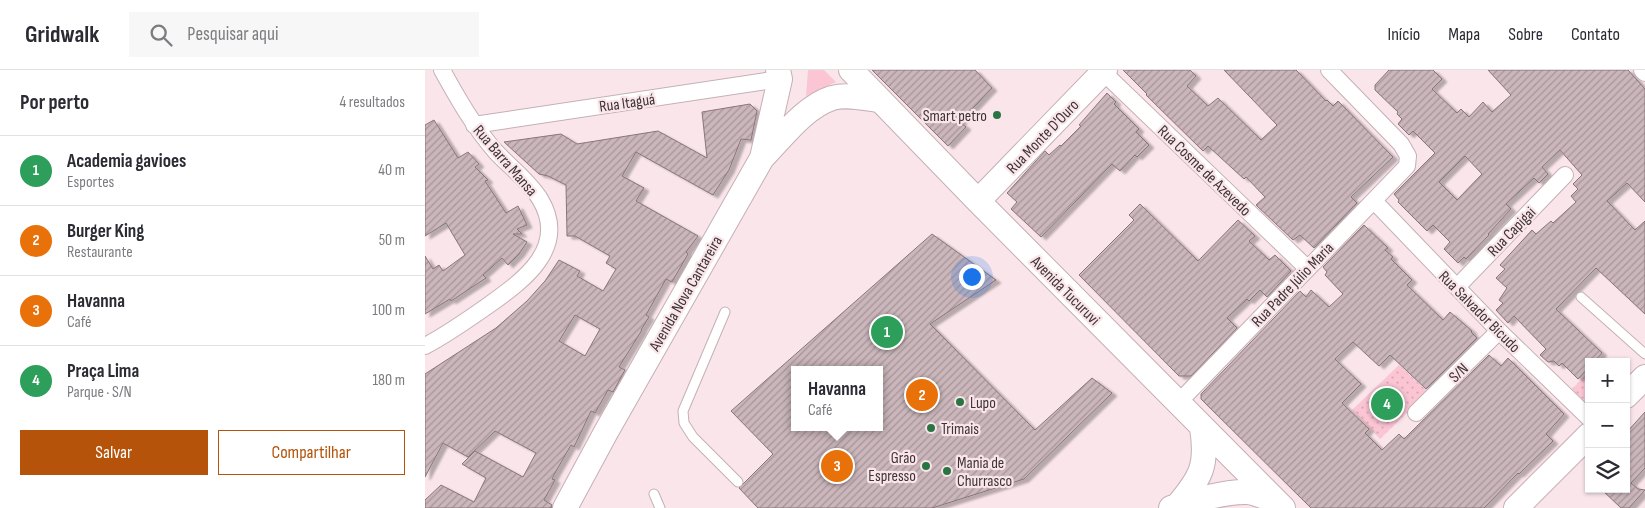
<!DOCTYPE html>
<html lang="pt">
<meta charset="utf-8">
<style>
body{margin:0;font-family:"Sofia Sans Condensed",sans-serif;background:#f7f7f7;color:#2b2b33}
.controls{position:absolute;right:15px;bottom:15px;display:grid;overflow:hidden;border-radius:0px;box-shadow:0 1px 4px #0004}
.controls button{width:45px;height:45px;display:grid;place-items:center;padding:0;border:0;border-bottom:1px solid #e1e1e2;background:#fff;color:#2b2b33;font:25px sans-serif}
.you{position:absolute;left:546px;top:206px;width:18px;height:18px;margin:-12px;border:4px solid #fff;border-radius:50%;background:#1a73e8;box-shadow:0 0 0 8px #1a73e833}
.badge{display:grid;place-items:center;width:32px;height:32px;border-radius:50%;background:#b45309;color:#fff;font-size:16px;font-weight:700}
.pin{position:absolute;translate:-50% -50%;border:2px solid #fff;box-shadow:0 1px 5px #0006}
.popup{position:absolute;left:366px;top:296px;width:92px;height:65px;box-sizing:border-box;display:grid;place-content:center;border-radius:0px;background:#fff;filter:drop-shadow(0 1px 4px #0005);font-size:16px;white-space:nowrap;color:#7c7c81}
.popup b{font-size:19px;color:#2b2b33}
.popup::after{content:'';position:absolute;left:50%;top:100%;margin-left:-10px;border:10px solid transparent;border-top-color:#fff}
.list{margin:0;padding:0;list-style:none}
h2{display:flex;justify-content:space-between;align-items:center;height:65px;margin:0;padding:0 20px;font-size:21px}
h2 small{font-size:16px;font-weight:400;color:#7c7c81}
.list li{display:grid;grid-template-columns:32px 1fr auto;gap:15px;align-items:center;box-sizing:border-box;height:70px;padding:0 20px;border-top:1px solid #e1e1e2}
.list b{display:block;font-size:19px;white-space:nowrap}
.list p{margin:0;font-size:16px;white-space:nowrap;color:#7c7c81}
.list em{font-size:16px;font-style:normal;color:#7c7c81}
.actions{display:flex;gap:10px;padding:15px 20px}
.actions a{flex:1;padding:11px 0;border:1px solid #b45309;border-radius:0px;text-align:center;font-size:18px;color:#b45309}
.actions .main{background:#b45309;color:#fff}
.icon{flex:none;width:28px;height:28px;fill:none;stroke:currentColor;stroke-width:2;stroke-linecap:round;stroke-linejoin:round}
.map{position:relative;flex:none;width:1220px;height:438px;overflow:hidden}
header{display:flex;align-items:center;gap:30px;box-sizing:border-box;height:70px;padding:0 25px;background:#fff;border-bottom:1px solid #e1e1e2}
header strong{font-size:24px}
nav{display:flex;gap:28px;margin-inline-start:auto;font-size:18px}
.search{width:350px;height:45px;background:#f7f7f7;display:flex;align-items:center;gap:12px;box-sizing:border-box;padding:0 18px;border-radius:0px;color:#7c7c81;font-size:19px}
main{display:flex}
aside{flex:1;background:#fff}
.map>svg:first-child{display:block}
.green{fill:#fbc5d3}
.park{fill:url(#park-dots)}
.building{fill:url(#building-hatch);stroke:#88757a;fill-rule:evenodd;filter:url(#shadow)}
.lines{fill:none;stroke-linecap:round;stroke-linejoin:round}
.lane-casing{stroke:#c4b0b5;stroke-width:11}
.street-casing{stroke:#c4b0b5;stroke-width:18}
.secondary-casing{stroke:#c4b0b5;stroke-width:26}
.lane{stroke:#fff;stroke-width:9}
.street{stroke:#fff;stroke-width:16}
.secondary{stroke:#fff;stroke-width:24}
.poi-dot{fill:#297442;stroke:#fae5ea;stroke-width:2}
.labels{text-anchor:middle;stroke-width:4.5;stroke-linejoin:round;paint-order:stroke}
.street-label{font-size:16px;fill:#3c3436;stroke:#fae5ea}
.poi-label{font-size:16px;fill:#3c3436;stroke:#fae5ea;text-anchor:start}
</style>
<header>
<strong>Gridwalk</strong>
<div class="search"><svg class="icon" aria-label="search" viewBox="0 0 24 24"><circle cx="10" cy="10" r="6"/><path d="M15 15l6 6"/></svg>Pesquisar aqui</div>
<nav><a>Início</a><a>Mapa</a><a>Sobre</a><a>Contato</a></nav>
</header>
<main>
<aside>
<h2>Por perto<small>4 resultados</small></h2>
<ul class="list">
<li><span class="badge" style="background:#2e9e5b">1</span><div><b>Academia gavioes</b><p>Esportes</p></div><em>40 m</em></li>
<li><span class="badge" style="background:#e8710a">2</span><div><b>Burger King</b><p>Restaurante</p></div><em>50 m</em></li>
<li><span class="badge" style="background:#e8710a">3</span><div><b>Havanna</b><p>Café</p></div><em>100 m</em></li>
<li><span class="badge" style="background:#2e9e5b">4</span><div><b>Praça Lima</b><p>Parque · S/N</p></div><em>180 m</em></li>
</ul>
<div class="actions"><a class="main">Salvar</a><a>Compartilhar</a></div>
</aside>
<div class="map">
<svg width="1220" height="438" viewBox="0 0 1220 438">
<defs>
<pattern id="park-dots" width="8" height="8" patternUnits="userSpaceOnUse" patternTransform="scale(1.25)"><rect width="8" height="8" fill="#fbc5d3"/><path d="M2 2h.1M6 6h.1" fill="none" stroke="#d8aab6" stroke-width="1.8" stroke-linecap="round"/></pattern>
<pattern id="building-hatch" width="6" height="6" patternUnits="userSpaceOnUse" patternTransform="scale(1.25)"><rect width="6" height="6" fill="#cab6bb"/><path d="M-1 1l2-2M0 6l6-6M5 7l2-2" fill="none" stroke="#a59599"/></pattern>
<filter id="shadow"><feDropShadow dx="5" dy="3" stdDeviation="1" flood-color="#0004"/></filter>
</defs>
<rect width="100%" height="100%" fill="#fae5ea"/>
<path class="green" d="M383,0H399L411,12L381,26Z"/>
<path class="park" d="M974,295L1003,322L955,369L927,340Z
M1164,302V335L1147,319Z"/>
<path class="building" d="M447,0H550L567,18L535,52L541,57L523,76Z
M698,0H765L771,6L762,16L783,36L793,28L836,70L852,55L799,0H871L901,31L902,30L908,36L913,31L968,87L926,127L932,133L889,178L875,165L868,170L831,135L840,127L821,107L819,109L783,76L778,81L721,25L722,24Z
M964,0H1008L1017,9L1007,19L1032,43L1036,39L1044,47L1058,32L1067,42L1086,25L1063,0H1203L1220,19V132L1202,113L1182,131L1210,160L1220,151V244L1171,198L1131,239L1177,283L1169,292H1164V297L1153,309L1137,293L1134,296L1129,291L1123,292L1115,285L1121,279L1089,246L1083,253L1071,240L1078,233L1074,230L1082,218L1071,208L1080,199L1075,195L1107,160L1111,164L1126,151L1128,153L1151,132L1146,126L1153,119L1148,114L1157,105L1135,80L1117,97L1123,104L1114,113L1109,108L1081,134L1086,139L1063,164L1064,165L1041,189L1039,187L1033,193L1019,179L1025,172L1008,155L1002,161L973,132L974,130L969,124L1010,83L988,61L984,65L973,54L977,49L972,44L973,42L950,20V15ZM1040,86L1057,104L1032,130L1014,112Z
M682,23L691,32L689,34L714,59L711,62L724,75L712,87L710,85L695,101L687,94L616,167L586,139L592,132L582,123L620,81L624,85L635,75L636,76L656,56L654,55Z
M325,34L332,41L326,70L316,69L304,100L288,125L211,82L197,106L219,118L211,131L273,166L261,182L263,184L247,212L241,209L221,245L224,247L216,260H217L194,297L200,300L188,322L183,320L170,343L166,341L149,377L146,375L130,403L127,409L130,410L119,430L127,435L126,438H0V430L16,415L49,432L61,408L37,394L50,381L98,407L111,383L70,361L43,387L18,373L0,407V304L71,258L102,231L120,211L134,190L155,201L152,206L178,221L191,199L181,193L185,186L150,166H142L141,115L123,106L114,104L79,72L136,64L152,74L233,61L282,88L277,42ZM150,245L175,259L160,286L134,271Z
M9,50L33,88L43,82L54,94L50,97L63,110L60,111L81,143L93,136L102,155L92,159L97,164H88L102,172L94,184L83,195L77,188L58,205L61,208L26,231L25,229L0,244V186L8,199L14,195L18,201L40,185L21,153L0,166V55Z
M715,134L773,191L813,150L830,166L824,171L844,190L850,185L866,201L842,227L835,220L824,231L822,229L802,248L812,258L766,306H754L654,205L709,150L704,145Z
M939,155L963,178L960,180L968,187L966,189L987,210L982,215L1018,250L1025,242L1047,261L1046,262L1052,268L1001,319L965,285L954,296L928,272L910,289L936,314L917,333L944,359L940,363L957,380L974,364L979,369L1064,285L1076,296L1083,288L1139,344L1121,364L1128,371L1094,404L1093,403L1059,438H886L776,329V324L875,221L881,227L886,220L904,237L918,224L900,205L902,202L898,197Z
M507,164L571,210L505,254L610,360L667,308L687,323L599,409L507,438H333L314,418L348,384L306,341ZM370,300H454V357H370Z
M1220,342V398L1206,413L1213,419L1220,420L1204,438H1196L1176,419H1201V363Z"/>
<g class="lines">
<defs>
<path id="lane" d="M1156,227L1220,284
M300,242L258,341L259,353L268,367L313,412
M229,424L235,438"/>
<path id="street" d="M1217,0L1220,3
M678,2L882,198
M49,55L355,9
M949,131L1074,261L1164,348
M1032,217L1140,105
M0,276C21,265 41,251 61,237C96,212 145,179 115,129C104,111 85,97 71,82C49,57 33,29 17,0
M753,333L982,96L983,86L976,74L904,0
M991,343L1074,261"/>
<path id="secondary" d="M426,0L553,131L858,438
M337,88C357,68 379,37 407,28C422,24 438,28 453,30
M553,131L680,0
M1201,326L1220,307
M752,436C776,408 783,395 777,358
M140,438L181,362L337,88L355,9L353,0
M746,438C768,431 800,421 823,422C832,423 840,427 849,431
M1091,438L1164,365"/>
</defs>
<use href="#lane" class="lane-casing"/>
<use href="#street" class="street-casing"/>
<use href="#secondary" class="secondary-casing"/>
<use href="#lane" class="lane"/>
<use href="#street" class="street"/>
<use href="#secondary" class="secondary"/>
</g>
<g class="poi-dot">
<circle cx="572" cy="45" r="5"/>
<circle cx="535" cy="332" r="5"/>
<circle cx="506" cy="358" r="5"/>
<circle cx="501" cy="396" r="5"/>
<circle cx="522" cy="401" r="5"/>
</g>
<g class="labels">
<g class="street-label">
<text transform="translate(202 32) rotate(-8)" y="6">Rua Itaguá</text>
<text transform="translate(617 66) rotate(-46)" y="6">Rua Monte D'Ouro</text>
<text transform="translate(81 90) rotate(49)" y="6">Rua Barra Mansa</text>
<text transform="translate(780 100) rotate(44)" y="6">Rua Cosme de Azevedo</text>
<text transform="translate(1086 161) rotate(-46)" y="6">Rua Capigai</text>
<text transform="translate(867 214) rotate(-46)" y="6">Rua Padre Júlio Maria</text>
<text transform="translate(641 220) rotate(45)" y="6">Avenida Tucuruvi</text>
<text transform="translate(260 223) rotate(-60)" y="6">Avenida Nova Cantareira</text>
<text transform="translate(1055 241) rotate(45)" y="6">Rua Salvador Bicudo</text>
<text transform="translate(1033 302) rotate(-44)" y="6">S/N</text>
</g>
<g class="poi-label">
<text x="562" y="51" text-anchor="end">Smart petro</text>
<text x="545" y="338">Lupo</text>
<text x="516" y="364">Trimais</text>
<text x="491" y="393" text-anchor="end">Grão<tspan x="491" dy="18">Espresso</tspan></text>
<text x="532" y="398">Mania de<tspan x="532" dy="18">Churrasco</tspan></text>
</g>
</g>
</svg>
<div class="controls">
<button>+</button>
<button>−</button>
<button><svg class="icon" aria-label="layers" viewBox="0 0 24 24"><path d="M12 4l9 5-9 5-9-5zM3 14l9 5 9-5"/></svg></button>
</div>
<div class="you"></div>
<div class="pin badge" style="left:462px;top:262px;background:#2e9e5b">1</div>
<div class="pin badge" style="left:497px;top:325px;background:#e8710a">2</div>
<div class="pin badge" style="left:412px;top:396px;background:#e8710a">3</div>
<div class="popup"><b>Havanna</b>Café</div>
<div class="pin badge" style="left:962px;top:334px;background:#2e9e5b">4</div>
</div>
</main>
